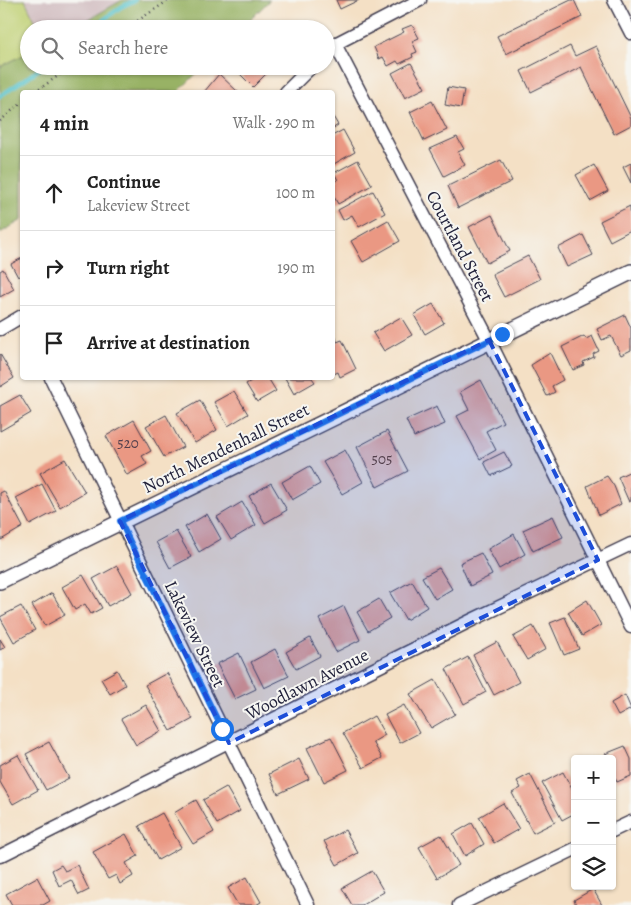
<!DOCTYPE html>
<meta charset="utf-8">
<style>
body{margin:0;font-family:Alegreya,serif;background:#f2f2f2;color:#222}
.controls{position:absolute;right:15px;bottom:15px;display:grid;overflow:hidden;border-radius:5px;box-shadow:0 1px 4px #0004}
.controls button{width:45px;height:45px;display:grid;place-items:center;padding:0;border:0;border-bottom:1px solid #e0e0e0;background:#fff;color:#222;font:25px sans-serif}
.stop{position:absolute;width:15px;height:15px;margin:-11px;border:4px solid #1a73e8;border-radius:50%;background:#fff}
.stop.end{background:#1a73e8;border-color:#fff;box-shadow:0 1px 5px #0008}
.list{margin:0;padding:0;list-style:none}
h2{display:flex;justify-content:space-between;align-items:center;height:65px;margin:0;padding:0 20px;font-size:21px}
h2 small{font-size:16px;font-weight:400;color:#767676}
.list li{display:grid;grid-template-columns:32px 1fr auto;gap:15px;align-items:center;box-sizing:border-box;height:75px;padding:0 20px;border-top:1px solid #e0e0e0}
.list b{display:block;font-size:19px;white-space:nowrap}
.list p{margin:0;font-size:16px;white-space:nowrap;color:#767676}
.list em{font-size:16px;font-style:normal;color:#767676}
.icon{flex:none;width:28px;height:28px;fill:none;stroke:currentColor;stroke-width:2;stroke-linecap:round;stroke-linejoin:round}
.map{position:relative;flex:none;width:631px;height:905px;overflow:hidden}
.search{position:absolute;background:#fff;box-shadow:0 1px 4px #0004;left:20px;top:20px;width:315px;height:55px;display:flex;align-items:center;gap:12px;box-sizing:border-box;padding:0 18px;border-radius:28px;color:#767676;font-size:19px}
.panel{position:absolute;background:#fff;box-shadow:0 1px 4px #0004;left:20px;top:90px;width:315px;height:290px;border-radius:5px}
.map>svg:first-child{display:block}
.industrial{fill:#d2bec1}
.green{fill:#c0d073;stroke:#717957}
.forest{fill:#98b265;stroke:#5d6a50}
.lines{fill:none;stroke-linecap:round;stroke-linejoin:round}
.stream{stroke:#53c1c9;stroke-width:4.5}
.building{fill:#ea9883}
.minor-casing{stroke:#423e50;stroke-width:15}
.tertiary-casing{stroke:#423e50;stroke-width:18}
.path{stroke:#423e50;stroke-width:2.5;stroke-dasharray:1 4;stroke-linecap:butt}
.minor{stroke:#fff;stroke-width:12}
.tertiary{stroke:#fff;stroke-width:15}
.route{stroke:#1a73e8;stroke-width:6}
.marked{fill:#1d4ed8;fill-opacity:0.2;stroke:#1d4ed8;stroke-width:4;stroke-dasharray:10 6;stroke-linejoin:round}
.labels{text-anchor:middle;stroke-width:4;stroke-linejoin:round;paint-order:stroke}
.number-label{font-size:15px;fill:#54404d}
.street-label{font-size:18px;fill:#22223b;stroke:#f6f6f2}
</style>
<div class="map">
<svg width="631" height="905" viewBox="0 0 631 905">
<rect width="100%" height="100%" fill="#f6f6f2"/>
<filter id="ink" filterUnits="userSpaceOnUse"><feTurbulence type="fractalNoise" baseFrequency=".02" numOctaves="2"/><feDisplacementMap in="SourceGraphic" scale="10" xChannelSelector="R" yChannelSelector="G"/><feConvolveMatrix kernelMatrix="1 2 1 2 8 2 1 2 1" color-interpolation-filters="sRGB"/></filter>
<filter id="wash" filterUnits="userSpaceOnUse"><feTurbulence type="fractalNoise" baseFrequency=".0096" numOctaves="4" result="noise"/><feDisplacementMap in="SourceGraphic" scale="20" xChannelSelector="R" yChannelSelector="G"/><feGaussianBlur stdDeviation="1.12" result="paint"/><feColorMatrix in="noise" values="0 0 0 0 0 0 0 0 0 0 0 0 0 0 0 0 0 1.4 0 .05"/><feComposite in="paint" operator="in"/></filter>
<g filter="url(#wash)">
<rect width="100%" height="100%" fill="#f4e0c5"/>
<path class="industrial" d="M25,0H122L72,29H39Z"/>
<path class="green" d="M0,0H25L39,29H29V52L0,67Z"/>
<path class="forest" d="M122,0H270L241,29H72Z
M29,52V66H204L178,92H22V220L0,233V67Z"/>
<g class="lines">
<path class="stream" d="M91,29L121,7L135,0
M0,96L44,66"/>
</g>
<g id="blocks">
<path class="building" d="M336,0H359L340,9Z
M571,0H574L582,17L506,54L497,36Z
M412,25L419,38L412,41L417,52L412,54L413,57L399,64L397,61L388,66L383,57L379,59L374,47L404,32L402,29Z
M570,46L575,56L596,46L631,118V125L614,134L581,67L531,92L521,71Z
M411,63L425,88L405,98L392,73Z
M242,66H274L253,87L237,71Z
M219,74L238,92H204Z
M448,87L464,90L461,108L445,105Z
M432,101L447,130L424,141L410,112Z
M332,115L338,125L332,129Z
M343,130L355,152L332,165V136Z
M457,137L464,149L458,152L465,165L444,176L430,149Z
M358,160L372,185L338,204L332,193V183L338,180L334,173Z
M501,160L512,181L458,208L448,186Z
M631,163V183L623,167Z
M594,165L608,191L590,201L576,175Z
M373,191L385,213L359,227L352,215L343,220L338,210Z
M630,206L631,230L610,241L600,221Z
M492,215L510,251L487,263L469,227Z
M388,220L400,241L363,262L351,241Z
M583,235L593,255L567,267L558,248Z
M528,256L540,279L504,297L492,274Z
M22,258V278L21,275L18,277L11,264Z
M3,269L14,289L0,297V271Z
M433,304L444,323L425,334L414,315Z
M625,315L631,328V350L621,355L611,336L602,340L597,329Z
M401,317L412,335L384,351L373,333Z
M335,335L337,342L342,340L356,369L340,377L338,372L332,375V336Z
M584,336L586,339L592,336L599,351L593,354L594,357L583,362L584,365L573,370L562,347Z
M550,353L563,380L552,386L555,392L547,396L531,365Z
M0,354L14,378L0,387Z
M256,378H268L276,391L257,402L246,384Z
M285,378H312L315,382L294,394Z
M481,380L503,422L486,431L496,450L480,459L457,416L469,410L460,392Z
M234,391L248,414L228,426L214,402Z
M20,395L31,413L0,431V406Z
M200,400L217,430L195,443L177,413Z
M437,406L445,424L414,437L406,420Z
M166,415L183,447L164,457L146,426Z
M134,420L151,451L142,456L147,464L127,475L106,436Z
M387,431L408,471L377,487L357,447Z
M345,450L363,482L342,494L323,462Z
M504,452L512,466L491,476L484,462Z
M65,459L85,492L60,507L40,473Z
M310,466L320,484L292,500L282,482Z
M631,471V501L629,502L618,477Z
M607,476L614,486L621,504L599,515L587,486Z
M271,483L287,510L265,523L249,496Z
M42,484L56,511L30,525L16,498Z
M4,491L23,527L1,540L0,493Z
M242,502L256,525L231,540L217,517Z
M207,514L221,539L199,552L185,527Z
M553,516L563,537L533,551L523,530Z
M176,531L191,557L170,568L156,542Z
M514,534L525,554L499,569L488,549Z
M481,553L492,575L470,586L460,563Z
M117,566L132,593L108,606L93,579Z
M439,568L452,589L435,599L422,577Z
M83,575L102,608L91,614L85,604L75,610L62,587Z
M412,581L427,607L406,620L390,593Z
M52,593L65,615L45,626L32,605Z
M379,599L390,618L368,631L357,612Z
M587,600L601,625L582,636L568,612Z
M21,606L35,630L14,642L0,617Z
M344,606L360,640L336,652L319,619Z
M565,617L579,649L564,655L550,623Z
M533,626L546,649L527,660L513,637Z
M310,638L320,656L296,669L286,652Z
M0,639L5,647L0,650Z
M497,642L519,682L494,695L473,655Z
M275,649L289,676L264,688L251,662Z
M239,653L256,689L235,699L217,664Z
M468,657L486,692L464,704L446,669Z
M117,670L125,685L110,694L101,679Z
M167,673L193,719L171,731L145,685Z
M435,680L455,714L431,728L410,694Z
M625,695L631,709L618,716L611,703Z
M146,705L161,731L136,745L121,719Z
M404,705L419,733L400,743L385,715Z
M374,716L385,735L373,742L382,758L363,768L343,733Z
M331,737L348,770L324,782L307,748Z
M49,742L69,778L46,790L26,754Z
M625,746L631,759V776L617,782L612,772V759H607L605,754Z
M18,755L38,790L13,804L0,782V765Z
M299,759L309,779L278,794L269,774Z
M563,772L575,795V813L562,820L542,783Z
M530,774L555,822L533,833L512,793L521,788L517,781Z
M226,787L240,811L217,824L203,800Z
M196,800L214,832L193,844L174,813Z
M503,803L519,829L494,843L479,817Z
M162,813L181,847L158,860L139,826Z
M472,823L484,844L465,856L453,834Z
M345,830L358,853L337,865L324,841Z
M126,834L138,856L126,863L133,876L120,884L116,875L108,879L93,852Z
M441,835L459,865L437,878L419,847Z
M61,865L65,871L77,865L89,890L79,895L71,880L59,886L52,870Z
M372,871L384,892L362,905H352L342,888Z
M37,877L50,901L43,905H12L6,894Z
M247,877L261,902L256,905H238L228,888Z
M593,889L602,905H576L574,900Z"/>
</g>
</g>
<g filter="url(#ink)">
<use href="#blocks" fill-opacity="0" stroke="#423e50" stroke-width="1"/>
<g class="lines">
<defs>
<path id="minor" d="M614,0L631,33
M335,44L489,340L631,627
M326,52L335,44L420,0
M286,92L312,66
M0,329L22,316
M51,378L308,905
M612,831L631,822
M0,856L470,621L631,544
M459,905L575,849"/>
<path id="tertiary" d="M0,581L631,272"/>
</defs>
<use href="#minor" class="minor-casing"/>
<use href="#tertiary" class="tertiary-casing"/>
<path class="path" d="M125,29L169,0
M35,92L72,66
M0,121L22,102"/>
<use href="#minor" class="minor"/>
<use href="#tertiary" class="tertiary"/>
</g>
</g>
<g class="lines" filter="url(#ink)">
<path class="route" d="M222,729L120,521L502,334"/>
</g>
<path class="marked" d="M489,340L598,560L229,743L120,521Z"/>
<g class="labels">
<g class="number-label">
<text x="128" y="448">520</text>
<text x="382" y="464">505</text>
</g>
<g class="street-label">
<text transform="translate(460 246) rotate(62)" y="6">Courtland Street</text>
<text transform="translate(226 448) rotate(-26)" y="6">North Mendenhall Street</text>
<text transform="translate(195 634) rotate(64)" y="6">Lakeview Street</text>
<text transform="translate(307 684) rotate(-27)" y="6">Woodlawn Avenue</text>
</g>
</g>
</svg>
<div class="controls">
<button>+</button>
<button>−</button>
<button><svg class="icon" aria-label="layers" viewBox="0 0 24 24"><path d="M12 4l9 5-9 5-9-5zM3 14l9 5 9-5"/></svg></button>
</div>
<div class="stop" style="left:222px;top:729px"></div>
<div class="stop end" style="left:502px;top:334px"></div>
<div class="search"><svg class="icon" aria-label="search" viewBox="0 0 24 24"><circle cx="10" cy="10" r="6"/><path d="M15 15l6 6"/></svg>Search here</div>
<section class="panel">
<h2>4 min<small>Walk · 290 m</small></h2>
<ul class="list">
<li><svg class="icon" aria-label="ahead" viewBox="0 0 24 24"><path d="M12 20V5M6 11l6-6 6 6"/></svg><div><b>Continue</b><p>Lakeview Street</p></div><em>100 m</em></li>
<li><svg class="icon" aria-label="right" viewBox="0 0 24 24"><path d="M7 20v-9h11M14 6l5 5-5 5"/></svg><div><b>Turn right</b></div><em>190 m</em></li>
<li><svg class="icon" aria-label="arrive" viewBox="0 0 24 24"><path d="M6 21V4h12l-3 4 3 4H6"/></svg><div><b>Arrive at destination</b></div></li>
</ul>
</section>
</div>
